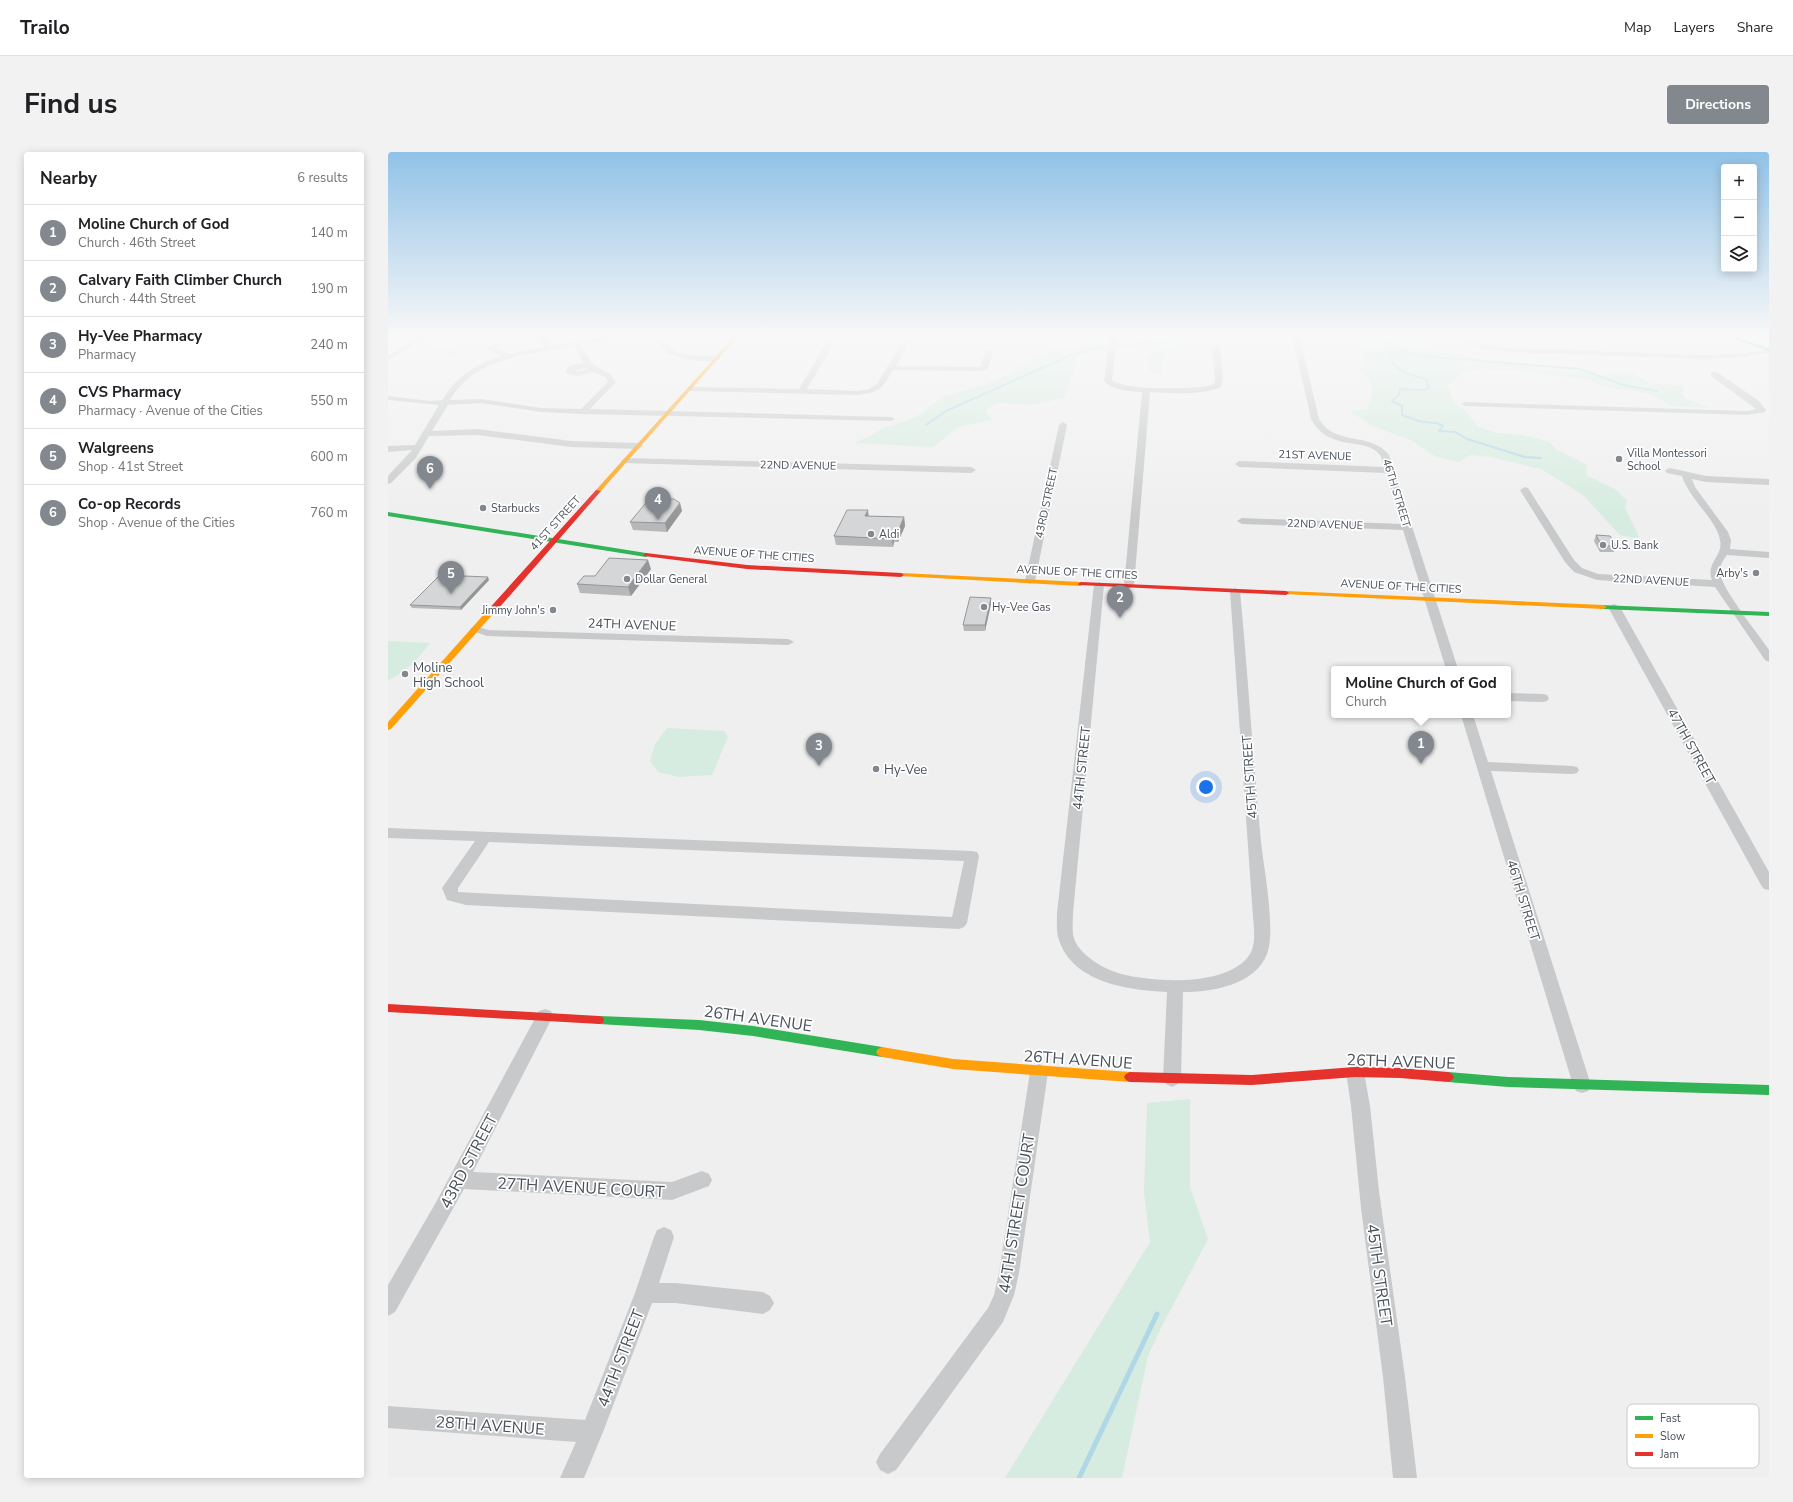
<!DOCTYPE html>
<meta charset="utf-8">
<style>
body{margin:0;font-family:"Nunito Sans",sans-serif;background:#f2f2f2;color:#202124}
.controls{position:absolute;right:12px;top:12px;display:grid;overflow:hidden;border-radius:4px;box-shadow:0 2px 10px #0003}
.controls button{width:36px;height:36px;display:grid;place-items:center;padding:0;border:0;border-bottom:1px solid #e0e0e0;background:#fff;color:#202124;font:20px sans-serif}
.you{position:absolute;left:818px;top:635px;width:14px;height:14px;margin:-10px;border:3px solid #fff;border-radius:50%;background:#1a73e8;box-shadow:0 0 0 6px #1a73e833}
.badge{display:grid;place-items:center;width:26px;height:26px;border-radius:50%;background:#82888e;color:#fff;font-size:13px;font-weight:700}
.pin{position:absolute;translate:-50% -33px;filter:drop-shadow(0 1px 2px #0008)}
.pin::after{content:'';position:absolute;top:21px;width:14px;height:12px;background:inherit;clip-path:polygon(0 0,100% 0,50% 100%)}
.popup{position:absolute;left:943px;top:514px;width:180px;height:52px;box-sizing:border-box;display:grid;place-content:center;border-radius:4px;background:#fff;filter:drop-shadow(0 1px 3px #0005);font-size:13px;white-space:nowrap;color:#757577}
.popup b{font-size:15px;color:#202124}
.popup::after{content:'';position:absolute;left:50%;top:100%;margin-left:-8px;border:8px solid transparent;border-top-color:#fff}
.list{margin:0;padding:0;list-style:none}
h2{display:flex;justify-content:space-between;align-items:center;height:52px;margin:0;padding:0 16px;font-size:17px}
h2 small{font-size:13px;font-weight:400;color:#757577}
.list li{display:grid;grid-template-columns:26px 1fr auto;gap:12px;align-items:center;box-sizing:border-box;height:56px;padding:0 16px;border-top:1px solid #e0e0e0}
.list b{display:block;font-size:15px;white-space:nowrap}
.list p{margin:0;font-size:13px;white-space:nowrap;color:#757577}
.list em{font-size:13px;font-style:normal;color:#757577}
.icon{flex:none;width:22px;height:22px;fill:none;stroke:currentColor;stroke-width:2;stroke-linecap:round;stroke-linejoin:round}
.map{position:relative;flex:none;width:1381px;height:1326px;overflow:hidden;border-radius:4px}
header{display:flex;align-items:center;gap:24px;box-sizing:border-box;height:56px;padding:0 20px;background:#fff;border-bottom:1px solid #e0e0e0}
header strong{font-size:19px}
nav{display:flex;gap:22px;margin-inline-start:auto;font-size:14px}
.intro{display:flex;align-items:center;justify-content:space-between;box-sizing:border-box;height:96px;padding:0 24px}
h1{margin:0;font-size:28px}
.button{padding:10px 18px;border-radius:4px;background:#82888e;color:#fff;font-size:14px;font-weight:700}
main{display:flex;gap:24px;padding:0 24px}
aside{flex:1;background:#fff;border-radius:4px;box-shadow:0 2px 10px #0003}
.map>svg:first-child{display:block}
.green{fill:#d6ece0}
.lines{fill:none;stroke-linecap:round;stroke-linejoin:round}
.stream-far1{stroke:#afd7e6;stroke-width:2}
.stream{stroke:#afd7e6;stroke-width:5}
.street{fill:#c7c9ca;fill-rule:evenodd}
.fast{fill:#30b455;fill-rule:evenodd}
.slow{fill:#ff9f0a;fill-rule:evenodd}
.jam{fill:#e5322d;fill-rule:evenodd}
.wall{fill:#b7b8ba}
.shaded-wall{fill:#959697}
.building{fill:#d5d6d8;stroke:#959697}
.poi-dot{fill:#82888e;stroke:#fff;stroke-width:1.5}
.labels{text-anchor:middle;stroke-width:3.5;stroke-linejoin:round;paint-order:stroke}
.far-poi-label{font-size:11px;fill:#485059;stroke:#fff;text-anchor:start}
.far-street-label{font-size:11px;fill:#485059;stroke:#fff}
.street-label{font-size:13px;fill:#485059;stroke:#fff}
.poi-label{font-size:13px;fill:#485059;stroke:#fff;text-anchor:start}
.near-street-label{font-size:16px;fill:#485059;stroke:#fff}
.key{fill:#fff;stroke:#c8cacd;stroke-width:1}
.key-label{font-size:11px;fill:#485059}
</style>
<header>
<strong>Trailo</strong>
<nav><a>Map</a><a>Layers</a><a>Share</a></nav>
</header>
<div class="intro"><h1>Find us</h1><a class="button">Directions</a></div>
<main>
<aside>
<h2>Nearby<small>6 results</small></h2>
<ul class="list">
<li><span class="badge">1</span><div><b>Moline Church of God</b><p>Church · 46th Street</p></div><em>140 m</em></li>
<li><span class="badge">2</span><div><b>Calvary Faith Climber Church</b><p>Church · 44th Street</p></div><em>190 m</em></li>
<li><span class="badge">3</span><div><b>Hy-Vee Pharmacy</b><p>Pharmacy</p></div><em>240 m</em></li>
<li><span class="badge">4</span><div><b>CVS Pharmacy</b><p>Pharmacy · Avenue of the Cities</p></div><em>550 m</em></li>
<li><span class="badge">5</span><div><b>Walgreens</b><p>Shop · 41st Street</p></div><em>600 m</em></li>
<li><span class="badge">6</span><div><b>Co-op Records</b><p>Shop · Avenue of the Cities</p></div><em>760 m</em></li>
</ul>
</aside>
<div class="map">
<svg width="1381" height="1326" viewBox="0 0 1381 1326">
<rect width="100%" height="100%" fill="#efefef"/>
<path class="green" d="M70,182H92L76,191L66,204L46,200L57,187Z
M730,182H741L750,184L773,182H824L798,191L789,200L774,203V223L761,220L759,206L771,197L762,194L728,196Z
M968,182H1014L1043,193L1046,200L1071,202L1090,207L1132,211L1154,218L1192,220L1216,224L1224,220L1246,221L1260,231L1296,234L1293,242L1299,247L1322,256L1284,254L1263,243L1246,239L1215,235L1199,228L1127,218L1091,217L1076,220L1060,233L1066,251L1079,260L1090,275L1110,281L1134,283L1161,290L1169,298L1199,313L1198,323L1227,337L1239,349L1237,356L1252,387L1232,383L1195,343L1153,317L1103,305L1082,303L1071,310L1047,304L1024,289L985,274L961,259L980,257C986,238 986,232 972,218L978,203L963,192L960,186Z
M713,190L715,199H704L690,203L677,246L642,253L609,251L597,258L604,268L570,275L545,295L465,291L483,284L496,275L507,273L531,263L556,244L596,233L619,223L631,213L676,192Z
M0,489L42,491C30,507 18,520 0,528Z
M279,576L336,579L340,585L324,623L291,625L270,620L262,609L267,592Z
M802,947V1035L820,1087L773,1176L760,1204L734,1326H617L762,1090L756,1040L759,951Z"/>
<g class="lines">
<path class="stream-far1" d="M980,182L998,186V190L1012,198L1034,204L1192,217L1235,233L1269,239
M1011,198L1000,200C1004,219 1021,223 1038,227L1041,235L1037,238L1012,237L1011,243L1004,249L1014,254V263L1034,270L1049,271L1055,274L1051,279L1067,280L1079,287L1137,305L1153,306
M538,273L558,259L683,203L709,196L783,189L809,182"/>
<path class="stream" d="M691,1326L769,1162"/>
<path class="street" d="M34,182H42L0,209V204Z
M153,182H159V187L162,194L235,182H250L246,184L193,193L204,212L222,222L228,230L202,257L503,265L507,267L503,269L194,262L153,260L93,251L60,253L44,279L90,277L183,289L251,291L255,294L251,297L183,295L90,283L41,284L28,306L3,331L0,332V324L24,298L0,300V294L27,293L51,253L0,248V244L42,249L54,248C68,225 88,211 114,204L99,197L105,191H111L112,193L108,196L121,202L155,195L151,187ZM186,194L195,211L183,213L178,217V221L190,224L205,220L217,225L220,230L193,257L153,256L93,247L62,248C87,205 142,202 186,194ZM198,216L200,217L193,219H186Z
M265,182H271C287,203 295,204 321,204C325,204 329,203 333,206C325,213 290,207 280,201C274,197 268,188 265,182Z
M722,182H729L724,228C738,239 803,237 821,234L826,232L827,227L824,195L828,193L832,195L835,227L833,235C811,244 785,241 762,240L746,434L741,437L736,434L754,240C741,239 725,239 716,229Z
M904,182H911L931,267C946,294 984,280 1001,303L1070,517H1058L1015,378L854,372L849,369L854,366L1014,372L998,321L851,315L847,312L851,309L996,315C995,311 994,306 992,303C978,284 941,301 923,267Z
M1059,182H1069L1096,192L1121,196L1316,203L1356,201L1381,197V201L1356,205L1316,207L1121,200L1092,196Z
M440,188L447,190L419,237L469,239L481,237L489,232L514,190L518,188L522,190L508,214L592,215L598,199H604L605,201L599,218L592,219L505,218C493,238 492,240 469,243L302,239L298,237L302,235L411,237Z
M1323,220H1329L1371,249L1378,258L1377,260L1359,263L1077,254L1073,252L1077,250L1359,259L1368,257L1323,224Z
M675,270L679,273L647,429L642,432L637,429L671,273Z
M237,306L583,315L588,318L583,321L234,311L233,309Z
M1282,316L1318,324L1381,327V333L1318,330L1304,327L1307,335L1340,380L1343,388L1342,397L1381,400V406L1339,403C1335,408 1332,413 1332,420C1332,435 1371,483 1381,498V510L1377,508L1327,435L1209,428L1186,420L1177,410L1132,338L1137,335L1140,336L1186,408L1194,416L1210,422L1324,428C1317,410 1336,404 1332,388C1329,368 1301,347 1294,324L1279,321L1277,319L1279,317Z
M711,430L716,433L685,761C685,771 683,782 688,791C695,804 713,815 727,820C760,831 841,836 862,802C868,792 866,776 865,765L842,439L847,436L852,439C860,523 865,607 873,690C876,717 888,779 879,802C867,833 824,840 795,840L793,927L790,932L784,935L778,932L775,927L779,840C741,838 685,831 671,788C668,780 669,770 669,761L706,433Z
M1226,452L1232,455L1381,720V738L1376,737L1373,733L1220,455Z
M88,474L100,478L400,487L406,490L400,493L99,484L84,479L82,477Z
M1120,541L1155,542L1159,543L1161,546L1159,549L1155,550L1120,549Z
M1073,563H1085L1100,610L1184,614L1189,615L1191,618L1189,621L1184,622L1103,619L1203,933L1200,939L1194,941L1188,939L1185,933Z
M0,676L584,699L589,700L591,704L579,771L576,775L571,777L78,753L59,748L54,736L87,689L0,686ZM101,690L576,709L564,765L70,740V736Z
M157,857L163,859L165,864L85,1020L284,1030L314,1019L321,1022L324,1028L321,1034L284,1048L76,1037L7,1160L0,1164V1133L47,1052L151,859Z
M651,912L657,915L660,920L631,1121L626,1143L615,1170L508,1318L500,1322L492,1318L488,1310L492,1302L600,1156L606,1143L611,1121L642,920L645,915Z
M967,912L973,915L976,920L982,954L991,1039L1017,1225L1029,1326H1005L995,1225L973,1056L963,954L958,920L961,915Z
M276,1075L283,1078L286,1085L271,1131H288L375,1140L382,1144L386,1151L382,1158L375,1162L288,1151H264L215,1280L196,1326H172L188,1290L0,1276V1254L197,1268L247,1141L266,1085L269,1078Z"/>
<path class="fast" d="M1331,182H1337L1381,196V199Z
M0,360L258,401L261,403L258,405L0,364Z
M1212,453L1381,460V464L1215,457H1212Z
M211,864L311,868L365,874L494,895L498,897L500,900L498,903L494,905L365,884L311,878L211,872L207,871L206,868L207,865Z
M1060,920L1120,925L1381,933V943L1120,935L1060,930L1056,928L1054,925L1056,922Z"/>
<path class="slow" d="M348,182H352L212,340H208V338Z
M513,421L693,430L696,432L693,434L511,424V422Z
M898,439L1215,453L1219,455L1215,457L896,442L895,441Z
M98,460H101L105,462L3,577L0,578V570Z
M494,895L565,907L742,920L746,922L748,925L746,928L742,930L565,917L494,905L490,903L488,900L490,897Z"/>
<path class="jam" d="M208,338L213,339L104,464H98V460Z
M258,401L359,413L513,421L516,423L513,425L359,417L256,404L255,403Z
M693,430L898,439L901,441L898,443L691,433L690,432Z
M0,852L211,864L215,865L216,868L215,871L211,872L0,860Z
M967,915L1012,916L1060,920L1064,922L1066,925L1064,928L1060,930L1012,926L967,925L864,933L742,930L738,928L736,925L738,922L742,920L864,923Z"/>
</g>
<path class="wall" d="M292,351L294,359L279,380L245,378L242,370Z
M480,358V364L516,365L517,374L510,390H506L505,395L448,393L446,384Z
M1208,383L1228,394L1226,400H1212L1206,389Z
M263,417L243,444L192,441L189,432Z
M101,428L73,458L24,456L22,453Z
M603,452L597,479H576L575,473Z"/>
<path class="shaded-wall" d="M292,351L294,359L279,380L277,371Z
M480,358L481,367L477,364Z
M516,365L517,374L510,390L509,382Z
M505,381L506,390L505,395L504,387Z
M260,408L263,417L243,444L240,435Z
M100,425L101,428L73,458L72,455Z
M603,446V452L597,479V473Z"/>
<path class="building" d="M262,346L286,347L292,351L277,371L242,370Z
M459,358H480L477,364L516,365L509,382L505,381L504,387L446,384Z
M1208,383L1222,384L1228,394H1214Z
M221,406L260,408L240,435L189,432L196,424H207Z
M52,423L100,425L72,455L22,453Z
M582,445L603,446L597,473H575Z"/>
<linearGradient id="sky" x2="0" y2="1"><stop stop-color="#91c2e7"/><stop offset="0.5" stop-color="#f8f8f8"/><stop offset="1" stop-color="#f8f8f8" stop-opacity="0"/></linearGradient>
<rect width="1381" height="367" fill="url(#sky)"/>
<g class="poi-dot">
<circle cx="1231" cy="307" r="4"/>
<circle cx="95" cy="356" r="4"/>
<circle cx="483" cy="382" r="4"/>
<circle cx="1215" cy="393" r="4"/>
<circle cx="1368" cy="421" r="4"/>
<circle cx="239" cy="427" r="4"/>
<circle cx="596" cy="455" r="4"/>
<circle cx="165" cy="458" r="4"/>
<circle cx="17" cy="522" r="4"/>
<circle cx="488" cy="617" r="4"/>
</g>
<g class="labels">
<g class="far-poi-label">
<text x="1239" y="305">Villa Montessori<tspan x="1239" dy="13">School</tspan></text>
<text x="103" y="360">Starbucks</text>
<text x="491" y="386">Aldi</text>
<text x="1223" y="397">U.S. Bank</text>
<text x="1360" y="425" text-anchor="end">Arby's</text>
<text x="247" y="431">Dollar General</text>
<text x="604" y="459">Hy-Vee Gas</text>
<text x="157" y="462" text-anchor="end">Jimmy John's</text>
</g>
<g class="far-street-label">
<text transform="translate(927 303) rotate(2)" y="4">21ST AVENUE</text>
<text transform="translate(410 313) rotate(1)" y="4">22ND AVENUE</text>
<text transform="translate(1009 341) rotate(73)" y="4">46TH STREET</text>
<text transform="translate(658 351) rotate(-78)" y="4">43RD STREET</text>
<text transform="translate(167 371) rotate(-48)" y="4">41ST STREET</text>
<text transform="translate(937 372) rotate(2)" y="4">22ND AVENUE</text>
<text transform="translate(366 402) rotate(4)" y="4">AVENUE OF THE CITIES</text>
<text transform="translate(689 420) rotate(3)" y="4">AVENUE OF THE CITIES</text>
<text transform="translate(1263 428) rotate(3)" y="4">22ND AVENUE</text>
<text transform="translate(1013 434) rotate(3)" y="4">AVENUE OF THE CITIES</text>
</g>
<g class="street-label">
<text transform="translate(244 472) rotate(2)" y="5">24TH AVENUE</text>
<text transform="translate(1304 594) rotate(61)" y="5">47TH STREET</text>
<text transform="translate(693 616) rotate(-84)" y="5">44TH STREET</text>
<text transform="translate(861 625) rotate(-94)" y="5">45TH STREET</text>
<text transform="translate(1136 748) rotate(73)" y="5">46TH STREET</text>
</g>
<g class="poi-label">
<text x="25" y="520">Moline<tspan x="25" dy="15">High School</tspan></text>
<text x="496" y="622">Hy-Vee</text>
</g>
<g class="near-street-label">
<text transform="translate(370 866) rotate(8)" y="6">26TH AVENUE</text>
<text transform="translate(690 907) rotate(4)" y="6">26TH AVENUE</text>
<text transform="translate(1013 909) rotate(2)" y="6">26TH AVENUE</text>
<text transform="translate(80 1009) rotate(-62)" y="6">43RD STREET</text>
<text transform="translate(193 1035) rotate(3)" y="6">27TH AVENUE COURT</text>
<text transform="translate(628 1061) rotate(-81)" y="6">44TH STREET COURT</text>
<text transform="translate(992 1123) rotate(82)" y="6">45TH STREET</text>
<text transform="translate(232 1206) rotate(-69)" y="6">44TH STREET</text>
<text transform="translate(102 1273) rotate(4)" y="6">28TH AVENUE</text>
</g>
</g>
<rect x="1239" y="1252" width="132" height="64" rx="6" class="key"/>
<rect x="1247" y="1264" width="18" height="4" fill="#30b455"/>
<rect x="1247" y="1282" width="18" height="4" fill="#ff9f0a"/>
<rect x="1247" y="1300" width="18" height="4" fill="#e5322d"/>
<g class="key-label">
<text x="1272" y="1270">Fast</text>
<text x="1272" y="1288">Slow</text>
<text x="1272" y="1306">Jam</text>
</g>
</svg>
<div class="controls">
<button>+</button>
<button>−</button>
<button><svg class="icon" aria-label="layers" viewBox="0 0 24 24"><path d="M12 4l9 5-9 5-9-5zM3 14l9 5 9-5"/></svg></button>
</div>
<div class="you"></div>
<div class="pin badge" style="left:1033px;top:612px">1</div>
<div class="popup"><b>Moline Church of God</b>Church</div>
<div class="pin badge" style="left:732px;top:466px">2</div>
<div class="pin badge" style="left:431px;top:614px">3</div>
<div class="pin badge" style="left:270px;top:368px">4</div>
<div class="pin badge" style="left:63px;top:442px">5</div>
<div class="pin badge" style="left:42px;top:337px">6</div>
</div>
</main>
